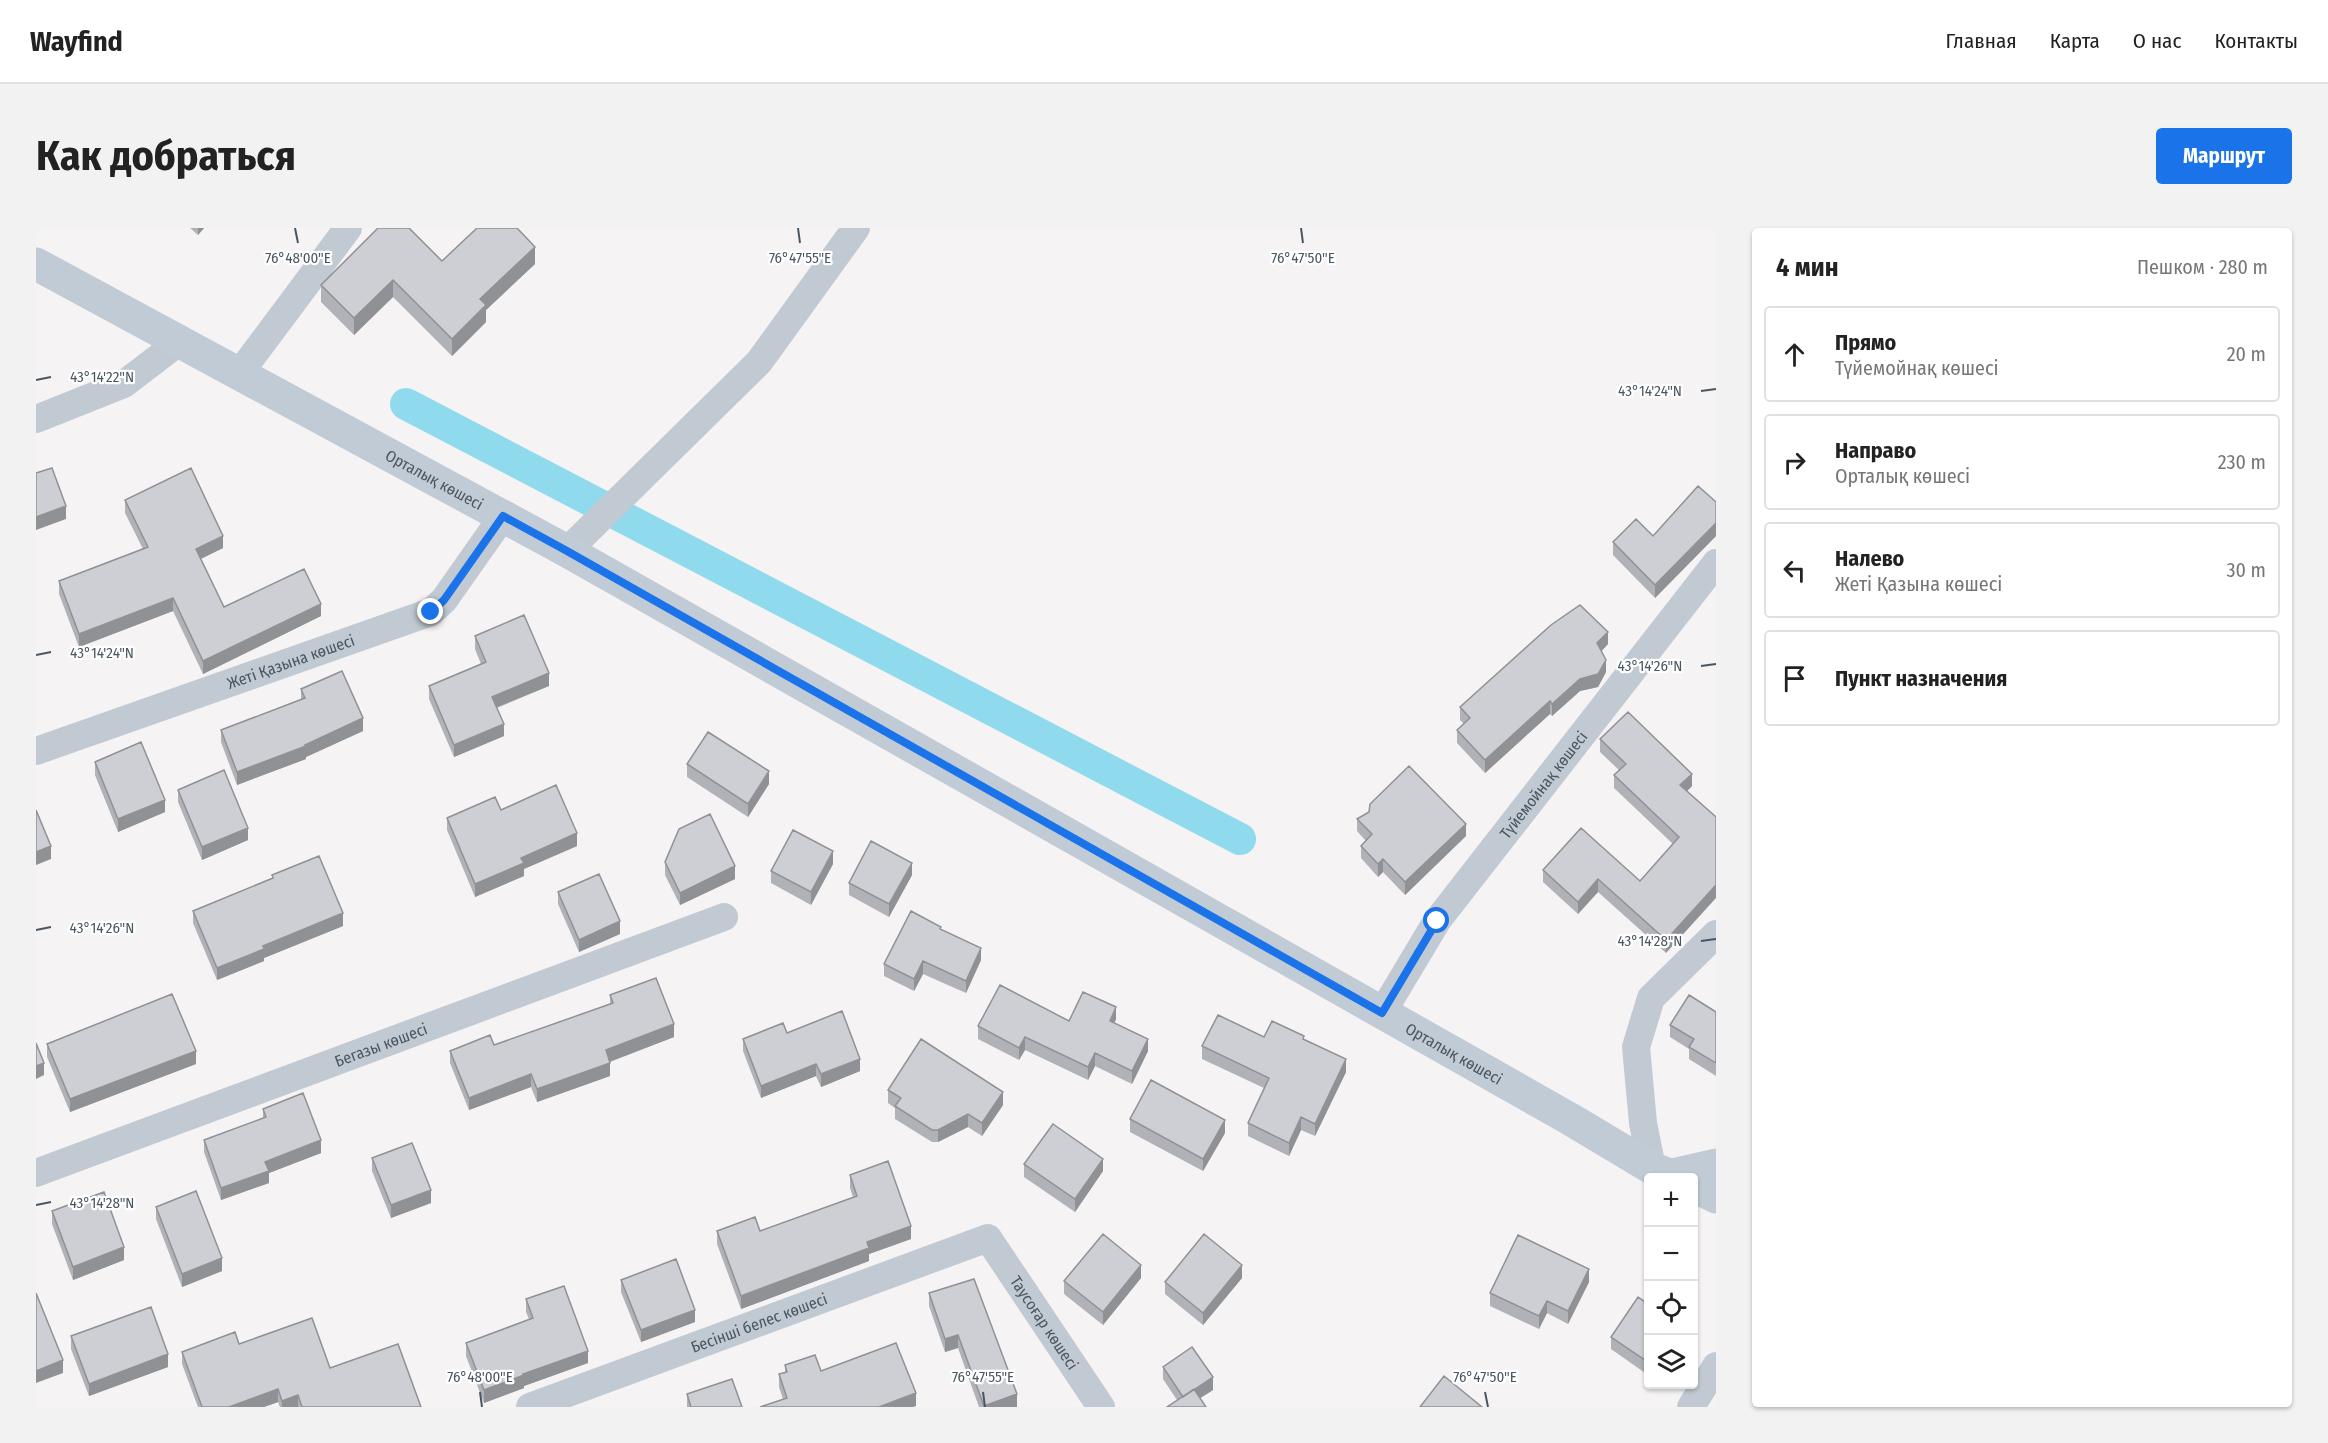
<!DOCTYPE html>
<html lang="ru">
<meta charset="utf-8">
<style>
body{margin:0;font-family:"Fira Sans Condensed",sans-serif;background:#f2f2f2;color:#222}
.controls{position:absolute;right:18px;bottom:18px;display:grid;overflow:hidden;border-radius:6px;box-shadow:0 2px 4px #0004}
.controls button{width:54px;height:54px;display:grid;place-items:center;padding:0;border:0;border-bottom:2px solid #e0e0e0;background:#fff;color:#222;font:30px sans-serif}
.stop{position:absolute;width:18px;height:18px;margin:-14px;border:4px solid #1a73e8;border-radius:50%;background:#fff}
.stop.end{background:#1a73e8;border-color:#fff;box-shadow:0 2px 6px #0008}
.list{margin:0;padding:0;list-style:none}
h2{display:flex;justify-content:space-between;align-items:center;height:78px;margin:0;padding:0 24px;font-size:26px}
h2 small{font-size:20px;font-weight:400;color:#767676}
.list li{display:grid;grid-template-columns:39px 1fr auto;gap:18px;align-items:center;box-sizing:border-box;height:96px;margin:0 12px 12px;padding:0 12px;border:2px solid #e0e0e0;border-radius:6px}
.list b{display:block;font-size:22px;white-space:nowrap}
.list p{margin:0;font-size:20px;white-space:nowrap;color:#767676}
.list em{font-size:20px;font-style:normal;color:#767676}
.icon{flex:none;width:33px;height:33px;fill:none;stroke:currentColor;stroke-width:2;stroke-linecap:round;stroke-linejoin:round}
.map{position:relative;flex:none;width:1680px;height:1179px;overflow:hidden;border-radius:6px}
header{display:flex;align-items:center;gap:36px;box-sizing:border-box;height:84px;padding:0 30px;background:#fff;border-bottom:2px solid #e0e0e0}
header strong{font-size:28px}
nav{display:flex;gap:33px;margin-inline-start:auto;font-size:21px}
.intro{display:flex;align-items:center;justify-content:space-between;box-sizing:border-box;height:144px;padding:0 36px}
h1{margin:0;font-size:42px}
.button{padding:15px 27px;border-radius:6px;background:#1a73e8;color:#fff;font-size:21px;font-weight:700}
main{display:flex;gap:36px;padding:0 36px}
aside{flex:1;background:#fff;border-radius:6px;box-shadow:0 2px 4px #0004}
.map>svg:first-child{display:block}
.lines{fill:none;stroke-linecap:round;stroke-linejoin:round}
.canal{stroke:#90daee;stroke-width:32}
.street{stroke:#c1cad2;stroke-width:28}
.secondary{stroke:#c1cbd6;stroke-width:33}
.wall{fill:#b0b2b7}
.shaded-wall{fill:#909195}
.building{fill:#cdcfd5;stroke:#909195;stroke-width:1.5}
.route{stroke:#1a73e8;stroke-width:8}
.ticks{fill:none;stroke:#4a5661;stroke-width:2}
.labels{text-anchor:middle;stroke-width:4.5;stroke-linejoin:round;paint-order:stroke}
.street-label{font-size:16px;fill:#4a5661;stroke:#fff}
.ticks-label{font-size:15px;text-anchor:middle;fill:#4a5661;stroke:#fff;stroke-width:4.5;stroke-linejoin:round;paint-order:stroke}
</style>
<header>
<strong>Wayfind</strong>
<nav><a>Главная</a><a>Карта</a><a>О нас</a><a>Контакты</a></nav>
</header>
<div class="intro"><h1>Как добраться</h1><a class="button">Маршрут</a></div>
<main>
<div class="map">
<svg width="1680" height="1179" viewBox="0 0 1680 1179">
<rect width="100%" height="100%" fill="#f5f3f3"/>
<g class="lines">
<path class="canal" d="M370,176L1204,611"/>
<g class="street">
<path d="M203,146L312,0"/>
<path d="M0,191L88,156L144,113"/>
<path d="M531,323L723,134L820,0"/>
<path id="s1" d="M0,523L395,384L408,372L467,288"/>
<path id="s2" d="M1346,785L1401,693L1680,335"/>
<path d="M1616,940L1607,895L1600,819L1615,770L1680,706"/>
<path id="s3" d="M0,945L688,689"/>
<path id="s4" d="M494,1179L952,1010L1065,1179"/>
<path d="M1655,1179L1680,1138"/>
</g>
<g class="secondary">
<path id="s5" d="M0,36L531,323L1534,891L1616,940L1641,950"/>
<path d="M1636,947L1680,937"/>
<path d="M1658,958L1680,969"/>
</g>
</g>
<path class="wall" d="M154,0H168L162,7Z
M406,33L499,36L450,82V94L416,128L357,69L318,107L285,74V57Z
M89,272L187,320L165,331L188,379L285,388L167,446L137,383L43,419L23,366V353L107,321L89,285Z
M1680,274V308L1619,370L1577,327V314L1617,308Z
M439,408L513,458L461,480L468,508L418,529L393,471V458L445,436L439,421Z
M1572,416L1565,423L1570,444L1562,459L1544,463L1516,488L1514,486L1449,545L1421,515V502L1428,496L1424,492V479Z
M265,461L327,503L270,529V531L201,557L185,514V502L265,471Z
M1564,511L1656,558L1651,563L1630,725L1562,664L1542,686L1507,654V642L1604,653L1637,616L1578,560V547L1583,542L1564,524Z
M59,534L129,584L82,604L59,547Z
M651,536L733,556L712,589L651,549Z
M142,562L212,612L166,632L142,574Z
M411,590L541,618L488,641V648L439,669L411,602Z
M1321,591L1430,608L1369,667L1347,644L1342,649L1325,630V618L1330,613L1321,603Z
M629,634L699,651L644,677L629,647Z
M797,636L775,677L735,655V643Z
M236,647L307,698L228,730V733L181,752L157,695V683L236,650Z
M876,647L853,689L813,667V655Z
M522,664L584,706L543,724L522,676Z
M905,701L945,732L930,765L887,746L878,763L848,748V736Z
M574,767L638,809L574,834V848L501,874L495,859L433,882L414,835V823L458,817L574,777Z
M1680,784V848L1653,831V821L1634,809V797Z
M1080,791L1078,795L1112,823L1096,856L1059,838L1052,852L989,822L983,832L942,811V798Z
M751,805L824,843L785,859L780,848L725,870L707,823V811Z
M1228,809L1268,812L1310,844L1279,908L1265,902L1253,928L1212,908V895L1228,860L1166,831V818Z
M11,816L160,836L34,884L11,829Z
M852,862L967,877L946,908L932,899L902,914H896L859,891V880L852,875Z
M227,881L285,925L233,945V955L185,972L168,924V912L227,891Z
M1094,891L1189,905L1167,943L1094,904Z
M336,930L395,975L355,990L336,943Z
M988,936L1067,943L1039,984L988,949Z
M814,947L875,1011L833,1026V1033L705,1081L681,1016V1003H724L817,969L814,960Z
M120,979L186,1043L146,1059L120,991Z
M16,983L88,1032L37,1052L16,996Z
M1105,1050L1067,1097L1028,1066V1053Z
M1206,1050L1167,1097L1129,1066V1054Z
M585,1052L659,1094L605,1114L585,1064Z
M1553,1054L1532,1096L1511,1085L1503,1101L1454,1078V1065Z
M893,1065L981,1179H943L922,1120L909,1124L893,1078Z
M490,1071L552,1135L488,1158V1160L448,1175L430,1128V1115L493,1091L490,1084Z
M1612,1076V1147L1575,1121V1109Z
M35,1108L132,1139L53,1168L35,1121Z
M203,1116L294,1140L385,1179H244L242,1174L228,1179H162L146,1136V1124Z
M749,1137L785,1143L880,1178L747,1171L743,1159V1146L749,1144Z
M1127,1139L1177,1162L1164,1170L1141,1172L1127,1151Z
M651,1166L706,1179H651Z"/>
<path class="shaded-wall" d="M162,0H168L162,7Z
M499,19V36L450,82V94L416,128V111L444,71Z
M357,52V69L318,107V90Z
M30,278V291L0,302V289Z
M1680,295V308L1619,370V357Z
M187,308V320L160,333V321Z
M137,370V383L43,419V406Z
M285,376V388L167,446V433Z
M1572,404V416L1561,428V415Z
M1570,432V444L1562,459L1544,463L1516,488V476L1544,451Z
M513,445V458L456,481V469Z
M1514,473V486L1449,545V532Z
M327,490V503L270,529V531L201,557V544L269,517Z
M468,496V508L418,529V517Z
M733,543V556L712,589V576Z
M1656,546V558L1644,570V557Z
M129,572V584L82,604V591Z
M1430,596V608L1369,667V654Z
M212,600V612L166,632V619Z
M541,605V618L488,641V648L439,669V656L485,630Z
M15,618V631L0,637V624Z
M797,623V636L775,677V664Z
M1347,631V644L1342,649V636Z
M876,635V647L853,689V676Z
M699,638V651L644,677V665Z
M1562,651V664L1542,686V674Z
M1680,657V670L1630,725V712Z
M307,685V698L228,730V733L181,752V740L227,718Z
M584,693V706L543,724V712Z
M945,720V732L930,765V753Z
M887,733V746L878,763V751Z
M1080,779V791L1074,805V793Z
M638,796V809L570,835V822Z
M989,809V822L983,832V820Z
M1112,811V823L1096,856V843Z
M160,823V836L34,884V871Z
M1059,825V838L1052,852V839Z
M824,831V843L785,859V846Z
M1310,831V844L1279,908V896Z
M8,835V847L0,851V838Z
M574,835V848L501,874V861Z
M780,836V848L725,870V858Z
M495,846V859L433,882V870Z
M967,864V877L946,908V895Z
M932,886V899L902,914V902Z
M1265,889V902L1253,928V915Z
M1189,892V905L1167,943V931Z
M285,912V925L233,945V955L185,972V960L229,934Z
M1067,931V943L1039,984V971Z
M395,962V975L355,990V977Z
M875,998V1011L833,1026V1033L705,1081V1068L831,1014Z
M88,1019V1032L37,1052V1039Z
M186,1030V1043L146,1059V1046Z
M1105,1037V1050L1067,1097V1084Z
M1206,1037V1050L1167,1097V1085Z
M1553,1041V1054L1532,1096V1083Z
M1511,1073V1085L1503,1101V1088Z
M659,1082V1094L605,1114V1102Z
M922,1107V1120L909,1124V1111Z
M552,1123V1135L488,1158V1160L448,1175V1162L487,1146Z
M132,1126V1139L53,1168V1156Z
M27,1132V1145L0,1155V1143Z
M1177,1149V1162L1150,1179L1147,1169Z
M242,1161V1174L228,1179H193Z
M880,1165V1178L877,1179H843Z
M981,1166V1179H948V1178Z
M262,1167V1179H246V1173Z"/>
<path class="building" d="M342,0H373L406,33L441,0H481L499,19L444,71L450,77L416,111L357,52L318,90L285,57Z
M16,240L30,278L0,289V245Z
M155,240L187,308L160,321L188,379L268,341L285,376L167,433L137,370L43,406L23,353L112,319L89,272Z
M1662,258L1680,274V295L1619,357L1577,314L1600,291L1617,308Z
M1544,377L1572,404L1561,415L1570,432L1562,446L1544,451L1516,476L1514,473L1449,532L1421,502L1434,490L1424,479L1515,397Z
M488,387L513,445L456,469L468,496L418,517L393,458L450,434L439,408Z
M306,443L327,490L269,517L270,518L201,544L185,502L269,470L265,461Z
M1592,484L1656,546L1644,557L1680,589V657L1630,712L1562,651L1542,674L1507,642L1545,600L1604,653L1643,609L1578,547L1590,536L1564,511Z
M672,504L733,543L712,576L651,536Z
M105,514L129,572L82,591L59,534Z
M1373,538L1430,596L1369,654L1347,631L1342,636L1325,618L1336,606L1321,591L1333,584L1334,576Z
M188,542L212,600L166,619L142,562Z
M520,557L541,605L485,630L488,635L439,656L411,590L459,569L465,582Z
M0,582L15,618L0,624Z
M674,586L699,638L644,665L629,634L643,601Z
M757,602L797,623L775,664L735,643Z
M835,613L876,635L853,676L813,655Z
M283,628L307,685L227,718L228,721L181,740L157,683L237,650L236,647Z
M563,646L584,693L543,712L522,664Z
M875,683L905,699L904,701L945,720L930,753L887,733L878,751L848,736Z
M620,750L638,796L570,822L574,835L501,861L495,846L433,870L414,823L454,807L458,817L577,775L574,767Z
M964,757L1033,793L1047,764L1080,779L1074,793L1112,811L1096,843L1059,825L1052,839L989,809L983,820L942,798Z
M136,766L160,823L34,871L11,816Z
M1653,767L1680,784V835L1653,819L1658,811L1634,797Z
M806,783L824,831L785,846L780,836L725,858L707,811L747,795L751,805Z
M1182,787L1228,809L1236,793L1268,808L1267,811L1310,831L1279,896L1265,889L1253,915L1212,895L1233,850L1166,818Z
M885,811L967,864L946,895L932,886L902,902H896L859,878L865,870L852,862Z
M0,815L8,835L0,838Z
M1115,852L1189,892L1167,931L1094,891Z
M267,865L285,912L229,934L233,943L185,960L168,912L230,889L227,881Z
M1017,896L1067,931L1039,971L988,936Z
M376,915L395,962L355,977L336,930Z
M852,933L875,998L831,1014L833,1020L705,1068L681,1003L719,989L724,1003L821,968L814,947Z
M160,963L186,1030L146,1046L120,979Z
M68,964L88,1019L37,1039L16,983Z
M1067,1006L1105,1037L1067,1084L1028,1053Z
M1168,1006L1206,1037L1167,1085L1129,1054Z
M1482,1007L1553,1041L1532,1083L1511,1073L1503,1088L1454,1065Z
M640,1031L659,1082L605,1102L585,1052Z
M938,1051L981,1166L948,1178L922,1107L909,1111L893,1065Z
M528,1058L552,1123L487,1146L488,1147L448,1162L430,1115L497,1090L490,1071Z
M0,1065L27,1132L0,1143Z
M1602,1069L1612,1076V1134L1575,1109Z
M115,1079L132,1126L53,1156L35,1108Z
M276,1090L294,1140L362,1116L385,1179H266L262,1167L246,1173L242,1161L193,1179H166L146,1124L199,1104L203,1116Z
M860,1115L880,1165L843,1179H724L751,1170L743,1146L751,1144L749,1137L779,1127L785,1143Z
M1156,1119L1177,1149L1147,1169L1127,1139Z
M1408,1148L1446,1179H1384Z
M696,1151L706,1179H655L651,1166Z
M1158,1161L1170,1179H1131Z"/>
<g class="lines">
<path class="route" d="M395,384L408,372L467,288L531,323L1346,785L1401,693"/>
</g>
<path class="ticks" d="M259,0L262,15M762,0L764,15M1265,0L1267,15M0,152L15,149M1665,163L1680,161M0,427L15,424M1665,438L1680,436M0,702L15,699M1665,713L1680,711M0,977L15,974M444,1164L446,1179M947,1164L949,1179M1449,1164L1452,1179"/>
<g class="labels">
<g class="street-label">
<text dy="6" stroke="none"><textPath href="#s5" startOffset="453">Орталық көшесі</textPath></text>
<text dy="6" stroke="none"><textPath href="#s1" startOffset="270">Жеті Қазына көшесі</textPath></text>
<text dy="6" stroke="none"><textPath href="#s2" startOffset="280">Түйемойнақ көшесі</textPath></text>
<text dy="6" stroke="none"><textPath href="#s3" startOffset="368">Бегазы көшесі</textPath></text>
<text dy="6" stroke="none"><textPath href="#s5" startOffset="1623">Орталық көшесі</textPath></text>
<text dy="6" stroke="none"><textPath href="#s4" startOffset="244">Бесінші белес көшесі</textPath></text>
<text dy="6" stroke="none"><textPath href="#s4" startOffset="590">Тауcоғар көшесі</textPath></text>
</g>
</g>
<g class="ticks-label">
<text x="262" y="35">76°48'00"E</text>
<text x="764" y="35">76°47'55"E</text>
<text x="1267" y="35">76°47'50"E</text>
<text x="66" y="154">43°14'22"N</text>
<text x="1614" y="168">43°14'24"N</text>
<text x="66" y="430">43°14'24"N</text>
<text x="1614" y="443">43°14'26"N</text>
<text x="66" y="705">43°14'26"N</text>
<text x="1614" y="718">43°14'28"N</text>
<text x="66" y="980">43°14'28"N</text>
<text x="444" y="1154">76°48'00"E</text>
<text x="947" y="1154">76°47'55"E</text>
<text x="1449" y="1154">76°47'50"E</text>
</g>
</svg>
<div class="controls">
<button>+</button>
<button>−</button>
<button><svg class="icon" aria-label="locate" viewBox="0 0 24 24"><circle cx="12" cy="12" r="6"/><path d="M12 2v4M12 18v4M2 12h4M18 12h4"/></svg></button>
<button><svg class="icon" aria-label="layers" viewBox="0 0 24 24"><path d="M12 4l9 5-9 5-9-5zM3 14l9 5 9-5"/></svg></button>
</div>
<div class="stop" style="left:1401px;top:693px"></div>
<div class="stop end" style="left:395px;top:384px"></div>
</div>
<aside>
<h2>4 мин<small>Пешком · 280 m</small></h2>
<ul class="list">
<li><svg class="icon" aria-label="ahead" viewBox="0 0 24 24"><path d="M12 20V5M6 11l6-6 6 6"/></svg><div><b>Прямо</b><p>Түйемойнақ көшесі</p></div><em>20 m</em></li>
<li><svg class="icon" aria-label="right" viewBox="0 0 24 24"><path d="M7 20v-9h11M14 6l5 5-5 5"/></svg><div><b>Направо</b><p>Орталық көшесі</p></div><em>230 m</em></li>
<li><svg class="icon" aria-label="left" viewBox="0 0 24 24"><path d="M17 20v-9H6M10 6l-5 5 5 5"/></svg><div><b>Налево</b><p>Жеті Қазына көшесі</p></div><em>30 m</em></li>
<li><svg class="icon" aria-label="arrive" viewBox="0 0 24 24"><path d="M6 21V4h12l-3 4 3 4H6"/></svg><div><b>Пункт назначения</b></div></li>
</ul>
</aside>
</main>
